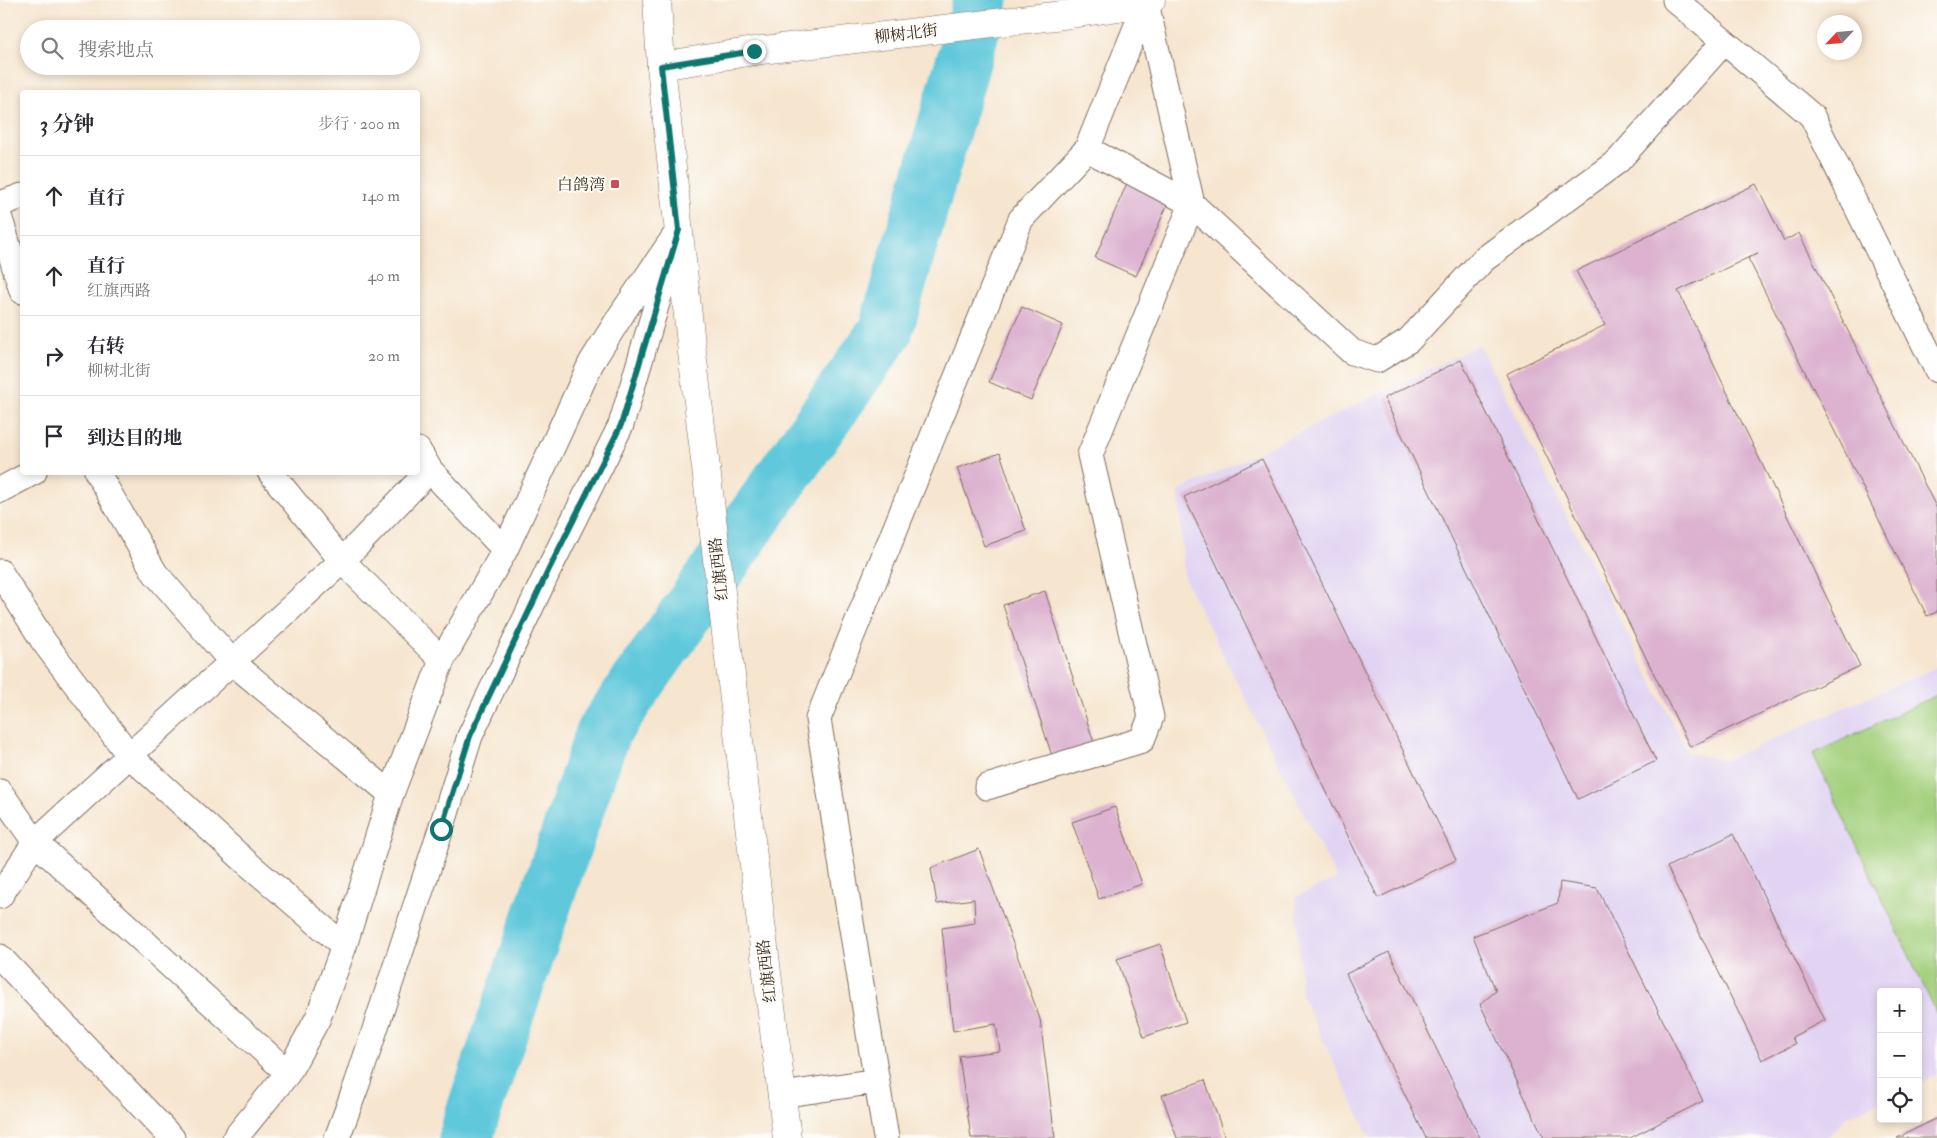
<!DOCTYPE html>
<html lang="zh">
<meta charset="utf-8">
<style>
body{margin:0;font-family:"IM FELL Double Pica","Noto Serif SC",serif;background:#f2f2f3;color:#2b2b33}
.controls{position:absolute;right:15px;bottom:15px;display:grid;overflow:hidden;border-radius:5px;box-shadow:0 2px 8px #0003}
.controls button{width:45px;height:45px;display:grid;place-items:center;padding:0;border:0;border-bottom:1px solid #e1e1e2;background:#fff;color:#2b2b33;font:25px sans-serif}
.compass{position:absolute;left:1817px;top:15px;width:45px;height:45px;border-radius:50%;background:#fff;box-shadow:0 2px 8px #0003;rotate:244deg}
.stop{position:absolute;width:15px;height:15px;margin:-11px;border:4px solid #0f766e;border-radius:50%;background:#fff}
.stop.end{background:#0f766e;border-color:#fff;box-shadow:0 1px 5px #0008}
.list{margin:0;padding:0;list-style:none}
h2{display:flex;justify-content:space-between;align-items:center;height:65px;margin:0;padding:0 20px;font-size:21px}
h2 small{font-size:16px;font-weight:400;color:#7c7c81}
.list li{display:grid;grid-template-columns:32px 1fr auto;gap:15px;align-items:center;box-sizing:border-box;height:80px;padding:0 20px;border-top:1px solid #e1e1e2}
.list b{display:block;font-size:19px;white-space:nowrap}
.list p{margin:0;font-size:16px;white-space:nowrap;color:#7c7c81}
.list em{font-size:16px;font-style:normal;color:#7c7c81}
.icon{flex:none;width:28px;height:28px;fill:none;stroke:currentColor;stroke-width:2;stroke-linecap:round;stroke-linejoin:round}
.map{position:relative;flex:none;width:1937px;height:1138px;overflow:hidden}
.search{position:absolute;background:#fff;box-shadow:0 2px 8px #0003;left:20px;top:20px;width:400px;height:55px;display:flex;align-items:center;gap:12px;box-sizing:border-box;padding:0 18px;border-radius:28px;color:#7c7c81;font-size:19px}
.panel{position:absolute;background:#fff;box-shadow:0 2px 8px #0003;left:20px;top:90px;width:400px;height:385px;border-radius:5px}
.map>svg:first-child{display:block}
.built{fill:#e1d4f3}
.green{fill:#a3d07d;stroke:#6f7d4e}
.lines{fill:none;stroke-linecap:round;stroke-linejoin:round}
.river{stroke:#5fc8db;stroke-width:55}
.building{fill:#dcb2d0}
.street-casing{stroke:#7c6b5c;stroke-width:27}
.secondary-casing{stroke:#7c6b5c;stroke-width:29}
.primary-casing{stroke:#7c6b5c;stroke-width:29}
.street{stroke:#fff;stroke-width:25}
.secondary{stroke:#fff;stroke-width:28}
.primary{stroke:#fff;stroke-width:28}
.route{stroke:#0f766e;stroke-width:6}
.poi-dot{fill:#d1495b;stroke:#fdfcf7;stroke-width:2}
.labels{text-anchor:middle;stroke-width:4;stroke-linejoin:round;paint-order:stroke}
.street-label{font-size:16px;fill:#3b2a1e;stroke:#fdfcf7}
.poi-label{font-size:16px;fill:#3b2a1e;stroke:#fdfcf7;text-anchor:end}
</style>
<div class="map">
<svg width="1937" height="1138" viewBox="0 0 1937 1138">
<rect width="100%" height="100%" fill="#fdfcf7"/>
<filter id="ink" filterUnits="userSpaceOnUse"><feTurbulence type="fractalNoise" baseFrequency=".02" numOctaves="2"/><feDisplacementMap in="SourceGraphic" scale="10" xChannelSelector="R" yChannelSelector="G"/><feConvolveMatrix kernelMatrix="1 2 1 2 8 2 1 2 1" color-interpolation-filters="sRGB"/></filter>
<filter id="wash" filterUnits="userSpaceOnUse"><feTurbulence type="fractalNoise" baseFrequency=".0096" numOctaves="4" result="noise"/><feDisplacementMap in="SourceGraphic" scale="20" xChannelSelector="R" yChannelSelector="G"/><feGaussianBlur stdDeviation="1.12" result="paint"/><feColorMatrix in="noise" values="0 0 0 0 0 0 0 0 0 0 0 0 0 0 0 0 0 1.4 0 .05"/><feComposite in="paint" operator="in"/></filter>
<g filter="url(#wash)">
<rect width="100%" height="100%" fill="#f6e5cf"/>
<path class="built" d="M1479,345L1688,753L1725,760L1937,667V1074L1918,1083V992H1881V1101L1847,1116L1827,1138H1370L1301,994L1296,897L1337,879L1184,577L1179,491Z"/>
<path class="green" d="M1937,695V1014L1813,754Z"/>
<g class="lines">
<path class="river" d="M466,1138L472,1116L603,732L885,332L981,0"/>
</g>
<g id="blocks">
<path class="building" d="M1127,183L1169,201L1136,276L1095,258Z
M1756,184L1784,241L1799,233L1937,509V612L1927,616L1748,258L1758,253L1678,291L1860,666L1690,747L1506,374L1605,325L1576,271Z
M1022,307L1063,325L1031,400L989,382Z
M1461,360L1656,761L1578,799L1384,398Z
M1000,453L1026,531L984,546L957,468Z
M1262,459L1456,860L1378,898L1184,497Z
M1045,591L1095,746L1053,759L1003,605Z
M1115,807L1142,884L1099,899L1072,822Z
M1733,834L1825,1020L1792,1037L1795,1044L1762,1060L1667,867Z
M979,849L1040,1019L1055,1138H971L959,1056L1000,1051L996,1024L953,1031L942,928L975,923L974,899L937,904L931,868Z
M1560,882L1597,888L1703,1101L1630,1138H1544L1480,1004L1496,991L1473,936L1558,903Z
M1160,944L1186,1022L1144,1037L1117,959Z
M1389,952L1480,1138H1426L1346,974Z
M1205,1080L1225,1138H1177L1162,1095Z
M1937,1118V1138H1897Z"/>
</g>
</g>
<g filter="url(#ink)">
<use href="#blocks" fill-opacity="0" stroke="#7c6b5c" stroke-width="1"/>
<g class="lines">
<defs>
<path id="street" d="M1675,0L1812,116L1937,370
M1087,149L1192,204L1352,352L1377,360L1409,340L1483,260L1618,161L1724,42
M0,204L22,196
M0,219L22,291
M418,450L430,470L505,550
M97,472L155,573L232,662L391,794
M270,472L342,561L442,660
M0,490L34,472
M0,572L44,642L129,755L246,862L344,946
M987,787L1142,740L1151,717L1090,455L1192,204L1146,3
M0,792L35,842L288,1073
M0,896L35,842L342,561L430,470
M0,957L172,1138
M781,1095L877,1081
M235,1138L288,1073L318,1018L344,946L391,794L442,660L505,550L591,363L623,312L679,230
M337,1138L357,1084L441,829L470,736L549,569L621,425L672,252
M886,1138L818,719L1021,219L1087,149L1146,3"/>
<path id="secondary" d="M661,66L754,51L1071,14L1146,3L1151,0"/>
<path id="primary" d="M657,0L661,66L691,344L787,1138"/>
</defs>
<use href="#street" class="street-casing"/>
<use href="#secondary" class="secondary-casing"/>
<use href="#primary" class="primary-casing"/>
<use href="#street" class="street"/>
<use href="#secondary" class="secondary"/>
<use href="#primary" class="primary"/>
</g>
</g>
<g class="lines" filter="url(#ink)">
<path class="route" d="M441,829L470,736L549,569L621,425L679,230L661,66L754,51"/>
</g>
<rect class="poi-dot" x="610" y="179" width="10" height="10" rx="2.5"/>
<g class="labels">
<g class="street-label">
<text transform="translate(906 33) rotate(-7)" y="6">柳树北街</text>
<text transform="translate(718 569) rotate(-97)" y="6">红旗西路</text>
<text transform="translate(766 971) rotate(-97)" y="6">红旗西路</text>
</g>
<g class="poi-label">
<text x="605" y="190">白鸽湾</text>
</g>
</g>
</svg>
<div class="controls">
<button>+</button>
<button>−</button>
<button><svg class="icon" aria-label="locate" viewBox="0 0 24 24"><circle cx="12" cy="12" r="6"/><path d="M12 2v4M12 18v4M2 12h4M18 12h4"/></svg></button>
</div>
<svg class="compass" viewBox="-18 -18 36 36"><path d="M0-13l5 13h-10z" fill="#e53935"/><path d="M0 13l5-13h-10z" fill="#7c7c81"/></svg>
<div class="stop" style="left:441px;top:829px"></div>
<div class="stop end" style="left:754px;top:51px"></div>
<div class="search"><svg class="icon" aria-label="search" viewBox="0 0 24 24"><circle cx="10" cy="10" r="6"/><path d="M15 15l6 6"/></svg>搜索地点</div>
<section class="panel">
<h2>3 分钟<small>步行 · 200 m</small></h2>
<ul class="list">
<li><svg class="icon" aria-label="ahead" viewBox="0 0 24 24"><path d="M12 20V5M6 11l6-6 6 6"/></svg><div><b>直行</b></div><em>140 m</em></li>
<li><svg class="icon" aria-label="ahead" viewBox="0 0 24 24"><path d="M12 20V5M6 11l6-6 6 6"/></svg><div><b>直行</b><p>红旗西路</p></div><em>40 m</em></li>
<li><svg class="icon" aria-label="right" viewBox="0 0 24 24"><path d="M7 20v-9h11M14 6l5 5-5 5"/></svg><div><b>右转</b><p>柳树北街</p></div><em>20 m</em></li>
<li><svg class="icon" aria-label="arrive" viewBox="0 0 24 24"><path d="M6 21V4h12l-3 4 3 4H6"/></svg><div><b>到达目的地</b></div></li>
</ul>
</section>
</div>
